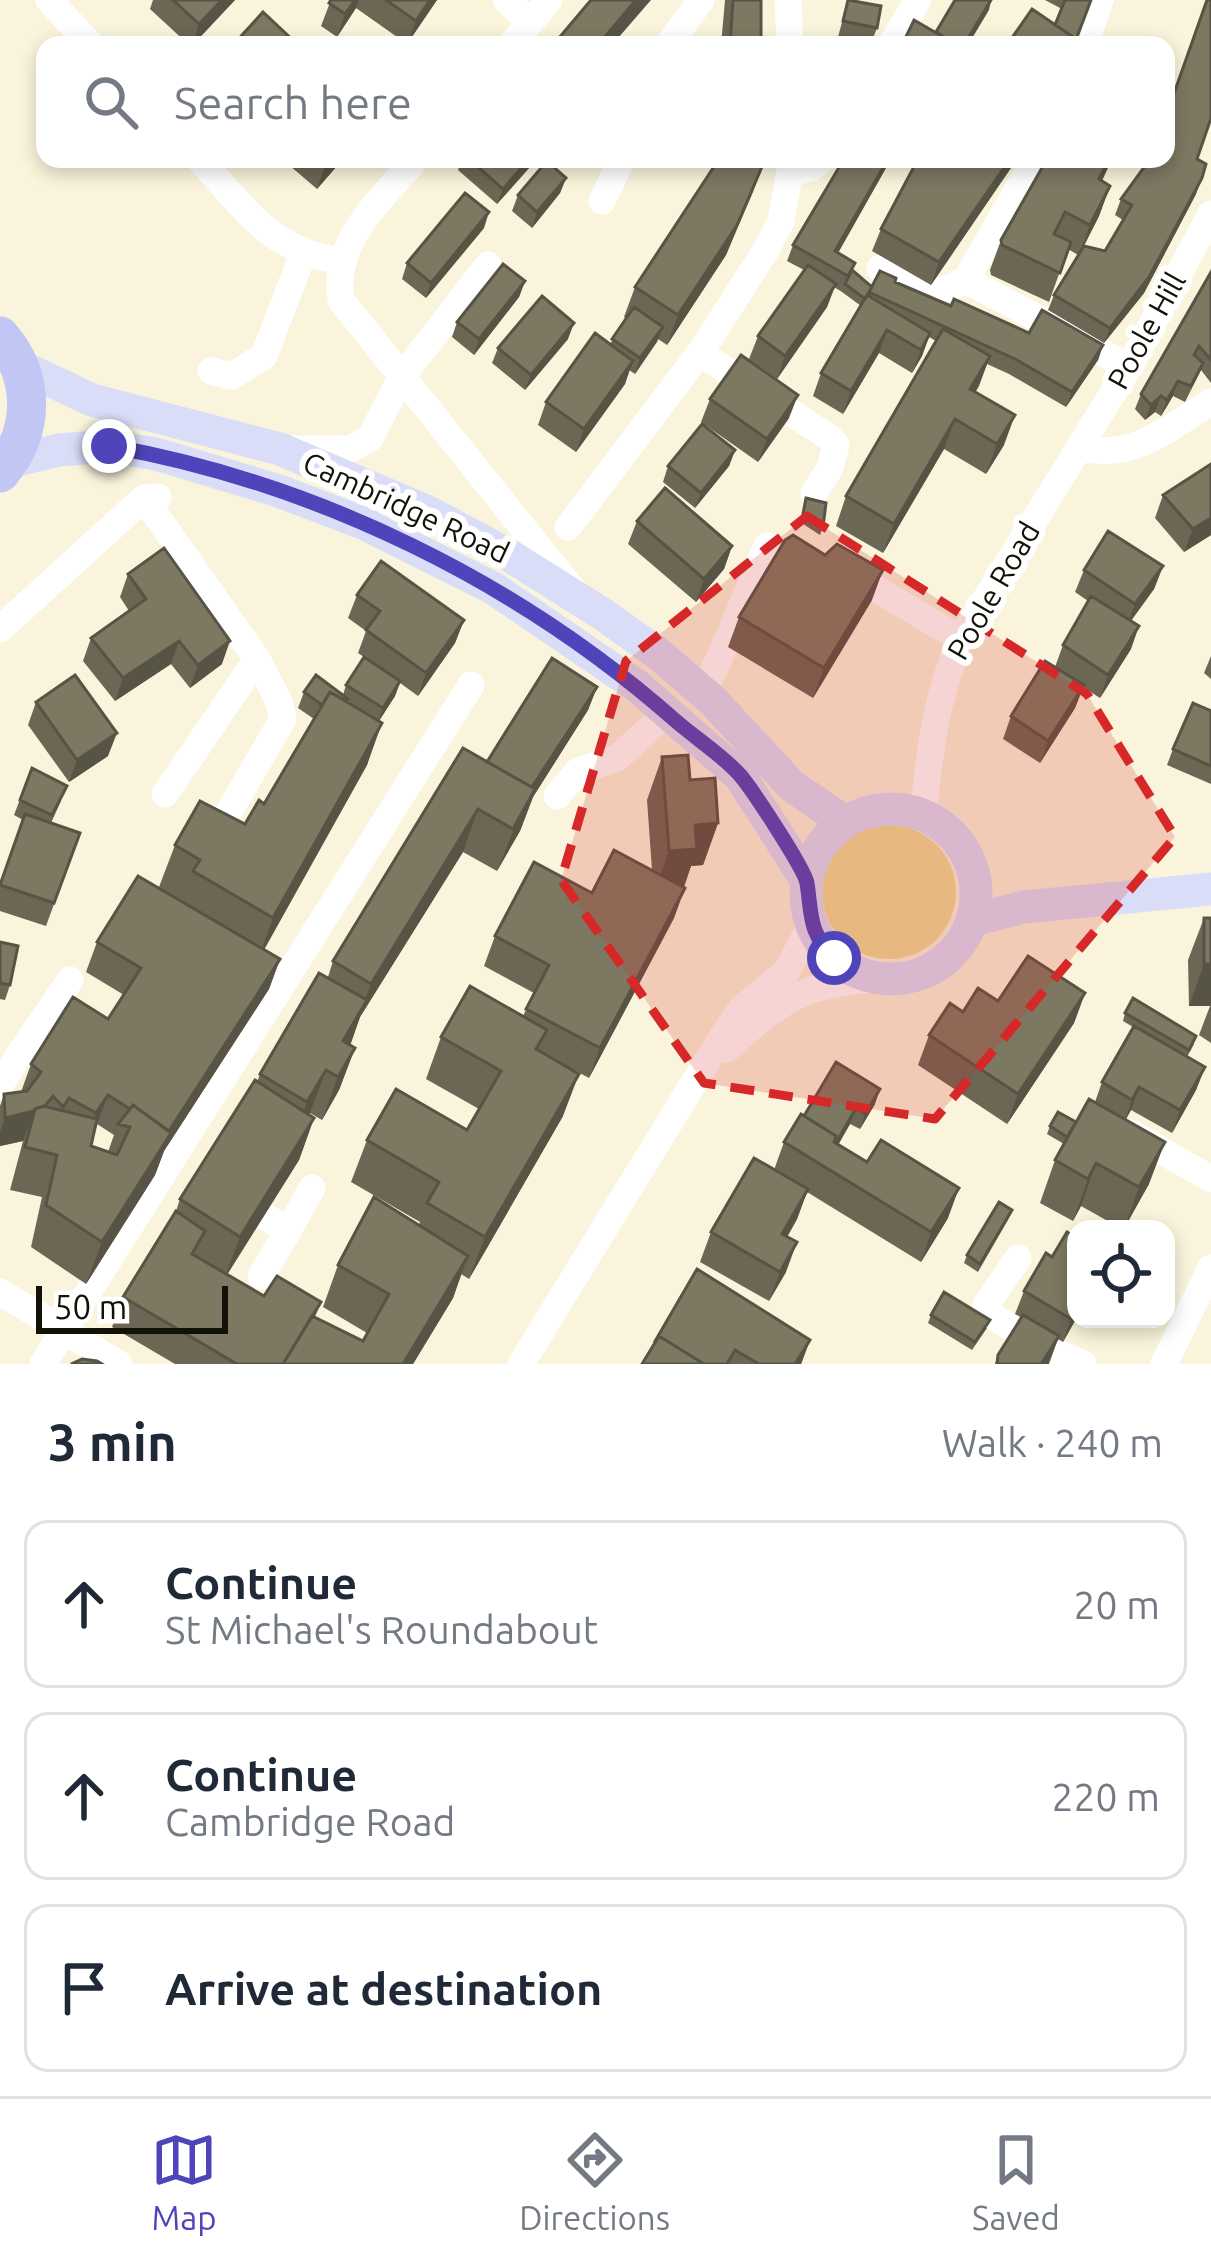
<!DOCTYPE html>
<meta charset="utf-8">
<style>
body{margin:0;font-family:Ubuntu,sans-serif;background:#f2f2f3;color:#1f2937}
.controls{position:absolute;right:36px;bottom:36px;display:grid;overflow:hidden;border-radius:24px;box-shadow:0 6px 18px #0003}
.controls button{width:108px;height:108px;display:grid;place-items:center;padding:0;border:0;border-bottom:3px solid #e0e1e3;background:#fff;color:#1f2937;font:60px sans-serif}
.scale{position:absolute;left:36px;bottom:30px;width:192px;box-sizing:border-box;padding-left:12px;border:6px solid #121108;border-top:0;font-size:33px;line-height:42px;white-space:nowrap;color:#121108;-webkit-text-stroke:9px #fff;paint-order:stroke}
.stop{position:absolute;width:36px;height:36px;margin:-27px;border:9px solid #5044bb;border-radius:50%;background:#fff}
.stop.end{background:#5044bb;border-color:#fff;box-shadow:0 3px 12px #0008}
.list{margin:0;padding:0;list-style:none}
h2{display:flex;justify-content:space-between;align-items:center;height:156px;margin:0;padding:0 48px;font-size:51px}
h2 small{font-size:39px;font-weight:400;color:#747a83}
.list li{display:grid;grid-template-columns:78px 1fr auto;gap:36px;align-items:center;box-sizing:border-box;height:168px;margin:0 24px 24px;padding:0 24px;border:3px solid #e0e1e3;border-radius:24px}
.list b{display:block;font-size:45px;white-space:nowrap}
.list p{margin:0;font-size:39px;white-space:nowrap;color:#747a83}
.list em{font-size:39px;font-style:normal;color:#747a83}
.icon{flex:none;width:66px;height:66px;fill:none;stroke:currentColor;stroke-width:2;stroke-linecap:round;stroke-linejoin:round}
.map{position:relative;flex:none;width:1211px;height:1364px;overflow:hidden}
.search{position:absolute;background:#fff;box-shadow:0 6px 18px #0003;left:36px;right:36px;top:36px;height:132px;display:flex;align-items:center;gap:30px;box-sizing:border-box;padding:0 42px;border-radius:24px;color:#747a83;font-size:45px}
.sheet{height:732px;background:#fff}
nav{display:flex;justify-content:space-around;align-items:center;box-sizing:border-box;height:168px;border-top:3px solid #e0e1e3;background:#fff;font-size:33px;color:#747a83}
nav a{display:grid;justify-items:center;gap:6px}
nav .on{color:#5044bb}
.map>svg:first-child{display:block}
.green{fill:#ecdd97}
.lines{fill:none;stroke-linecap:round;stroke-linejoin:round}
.minor{stroke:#fff;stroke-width:27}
.major{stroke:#daddf8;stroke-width:33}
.highway{stroke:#c2c6f4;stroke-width:39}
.wall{fill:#6c6754;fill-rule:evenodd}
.shaded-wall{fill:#585445}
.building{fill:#7d7862;stroke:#585445;stroke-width:3}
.route{stroke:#5044bb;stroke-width:15}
.marked{fill:#d62828;fill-opacity:0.2;stroke:#d62828;stroke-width:9;stroke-dasharray:24 15;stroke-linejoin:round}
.labels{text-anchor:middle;stroke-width:12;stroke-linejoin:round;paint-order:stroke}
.street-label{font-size:30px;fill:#121108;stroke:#fff}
</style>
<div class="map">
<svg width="1211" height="1364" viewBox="0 0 1211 1364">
<rect width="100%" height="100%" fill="#f9f4db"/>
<path class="green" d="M822 892a67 67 0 1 1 134 0a67 67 0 1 1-134 0Z"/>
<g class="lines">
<path class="minor" d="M49,0L91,45
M506,0L530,22
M788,0L790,45
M511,45L549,0
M668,45L701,0
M891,45L918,0
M1085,45L1100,0
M199,159C245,208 270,251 341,261
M416,159C381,200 331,242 341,300L571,588
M792,173L811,168L823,159
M602,201L622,159
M880,268L933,295L966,280
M966,280L1129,367
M966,280L1035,159
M700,353L830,438L836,445L830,468L814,493
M211,371L232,376L264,356L303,254
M1080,447C1130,463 1170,427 1211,402
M291,449H351L370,438L401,378L488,265
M144,498L257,659L165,794
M568,527L700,353L766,250L781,221L792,159
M849,568L856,577L961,639
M0,629L144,498L158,497
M702,692C728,646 745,594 767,546L809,565
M557,796L578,771L617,758L667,713
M923,815C930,750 935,700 961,639L1129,367L1211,214
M212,841L283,719L279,702L257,659
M727,1049C782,999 802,984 878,979
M0,1086C21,1048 47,1016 70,980
M1131,1133L1211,1179
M258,1212L288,1231L261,1276
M288,1231L312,1188
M1018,1258L986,1305L989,1314L1044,1347L1083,1364
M0,1292L119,1364
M43,1364L471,685
M521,1364L722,1037L742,1008L787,971L811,925
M1164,1364L1211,1268"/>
<path class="major" d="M20,366L92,400L280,449L430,513L507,554L604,615L660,655L713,701L792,786L845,822
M9,462L59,450L109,446L156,454L276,490L363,523L493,588L637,686L740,776L807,881
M806 894a85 85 0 1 1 170 0a85 85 0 1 1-170 0Z
M973,920L1024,907L1211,889"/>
<path class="highway" d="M0,336C36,377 35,432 0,473"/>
</g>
<path class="wall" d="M153,0H235L193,45H189L150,9Z
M331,0H437L407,44L356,8L337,37L321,26Z
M725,0H761V45H721Z
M848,0L877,28L871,43L838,37Z
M1045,0H1091L1055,25L1062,9Z
M282,159H343L317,189Z
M462,159H529V168L497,204L458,170Z
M715,159H764L753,192L726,255L667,345L658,339L635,374L629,370L625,384L576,452L538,425L546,402L610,344L626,319L624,317L635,287L714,166Z
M844,159H891L838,253L852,270L872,287L895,282L951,306L1029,333L1103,345L1098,360L1066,407L1009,374L987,364L975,392L1004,445L986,474L944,449L883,553L836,526L846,496L936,341L929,337L922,356L912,373L879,353L843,414L813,396L821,373L861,306L842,292L834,287L827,307L777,379L749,359L758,336L804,270L787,261L793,245Z
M899,159H1017L931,285L872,251L881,229L913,168Z
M1047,159H1112L1102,181L1110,186L1099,216L1083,248L1105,251L1123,220L1115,215L1121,199L1197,159L1196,194L1144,293L1104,343L1048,310L1054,295L1078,255L1068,249L1049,302L991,275L990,270L1001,240Z
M566,178L560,193L532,228L512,211L518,195Z
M484,228L426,298L402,279L407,263Z
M1211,272V383L1201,370L1185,402L1173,396L1161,416L1155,412L1145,420L1135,409L1141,394Z
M525,281L519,297L474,355L452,337L457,322Z
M568,339L525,390L492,363L498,348Z
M710,399L789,418L758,462L701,422Z
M735,450L729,466L695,508L663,482L668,466Z
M1163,495L1211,535L1184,552L1155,518Z
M806,498L823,527L820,535L800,522Z
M637,521L732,546L724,569L696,602L628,544Z
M1163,566L1154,589L1131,621V649L1100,698L1083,687L1075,708L1040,763L1003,739L1011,716L1055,667L1063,645L1088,601L1075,592L1084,570Z
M128,574L222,664L190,688L171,664L115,701L83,661L91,638L129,611L120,597Z
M357,595L464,620L455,643L418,696L400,683L395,696L379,721L367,765L264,950L280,959L269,989L164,1151L155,1175L86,1284L31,1247L42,1197L10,1190L23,1141L0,1146V1106L4,1094L21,1092L31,1064L108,1019L124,995L86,972L97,942L182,902L159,887L175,845L245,824L264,804L314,719L298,708L304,692L343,695L346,685L364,657L358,653L366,631L348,618ZM97,1124L114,1135L108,1152L91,1146Z
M872,600L813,698L728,647L739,617Z
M1211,656V679L1204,673Z
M597,687L588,710L533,797L520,831L497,871L463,852L360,1017L350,1045L355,1048L339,1090L322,1120L310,1113L309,1115L314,1118L299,1160L227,1275L264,1296L321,1302L315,1317L363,1341L367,1333L323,1307L338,1265L419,1225L420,1222L351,1182L367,1140L467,1130L479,1109L426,1079L441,1037L523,1016L534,993L484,966L495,936L592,893L652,870L647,800L662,757L690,780L718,823L703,865L691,866L674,918L589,1078L561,1063L563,1116L469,1279L461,1274L453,1298L413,1364H175L112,1327L123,1297L176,1211L180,1199L257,1082L260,1074L328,977L333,961L487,762Z
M36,702L108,756L69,782L28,725Z
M1211,711V784L1167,765L1173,749Z
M32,768L61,801L51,823L80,833L46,926L0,911V883L23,820L14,815Z
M1204,918H1211V1043L1199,1035L1210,1006H1189L1188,960Z
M0,942L10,985L5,1000L0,999Z
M1085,993L1074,1023L1007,1124L918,1065L929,1035L963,1012L998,1001Z
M1125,1013L1194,1044L1187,1057L1205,1067L1196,1090L1172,1133L1131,1110L1125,1120L1149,1184L1122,1229L1081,1206L1073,1221L1040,1203L1055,1160L1064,1144L1047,1134L1050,1126L1076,1122L1095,1102L1102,1082L1133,1027L1123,1021Z
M875,1104L860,1129L850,1124L838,1144L948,1218L921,1262L807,1192L797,1219L787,1237L786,1272L769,1301L700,1262L711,1232L774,1170L784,1142L804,1116Z
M1009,1218L978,1272L964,1263L967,1255Z
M1076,1237V1319L1063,1342L1058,1339L1049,1364H995L998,1355L1022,1318L1015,1314L1024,1291L1052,1257Z
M931,1315L987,1328L972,1350L928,1323Z
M810,1340L801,1364H642L654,1343Z"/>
<path class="shaded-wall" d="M222,0H235L192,45L199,24Z
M355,0H359L356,8L337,37L345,14Z
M430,0H437L407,44L416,21Z
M636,0H651L612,45H598Z
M991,0L989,10L968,45H964Z
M331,159H343L317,189L325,166Z
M529,159H532L529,168L497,204L503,189Z
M888,159H891L830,267L835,251Z
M1010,159H1017L931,285L939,262Z
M1109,159H1112L1088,209L1099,179Z
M764,162L726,255L667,345L678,315Z
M566,178L560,193L532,228L537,212Z
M1202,178L1196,194L1144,293L1104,343L1110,328Z
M1110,186L1099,216L1079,255L1090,225Z
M489,212L484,228L426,298L431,283Z
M525,281L519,297L474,355L479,339Z
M836,284L827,307L777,379L785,356Z
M574,323L568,339L525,390L531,375Z
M663,327L657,342L635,374L640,358Z
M887,330L879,353L843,414L851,391Z
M930,333L922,356L912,373L921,350Z
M1103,345L1098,360L1066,407L1072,392Z
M990,356L979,386L960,419L970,389Z
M633,361L625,384L576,452L584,429Z
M1178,381L1173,396L1161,416L1167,400Z
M798,395L789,418L758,462L767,439Z
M1161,396L1155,412L1145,420L1151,405Z
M1015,415L1004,445L986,474L997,444Z
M955,419L944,449L883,553L894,524Z
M735,450L729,466L695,508L701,493Z
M1211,518V535L1184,552L1193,529Z
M732,546L724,569L696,602L704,579Z
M1163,566L1154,589L1126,627L1135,604Z
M883,570L872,600L813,698L824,668Z
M464,620L455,643L418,696L426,673Z
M1139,626L1131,649L1100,698L1108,675Z
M179,641L171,664L115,701L123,678Z
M230,641L222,664L190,688L198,665Z
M400,681L395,696L377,724L383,708Z
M1084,685L1075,708L1040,763L1048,741Z
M597,687L588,710L533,797L520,831L497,871L528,795Z
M382,723L367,765L258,960L273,918Z
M117,733L108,756L69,782L77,760Z
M478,809L463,852L360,1017L351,1043L333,1075L343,1041L361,1010L371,984Z
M718,823L703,865L691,866L682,891L654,893L669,851L695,825Z
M685,888L674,918L589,1078L600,1048Z
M280,959L269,989L164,1151L155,1175L86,1284L102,1242L167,1133Z
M1204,964H1211V1003L1210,1006H1189Z
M1085,993L1074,1023L1007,1124L1018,1094Z
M355,1048L339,1090L322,1120L338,1077Z
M1205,1067L1196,1090L1172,1133L1180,1110Z
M326,1070L310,1113L292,1144L307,1102Z
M579,1074L563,1116L469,1279L485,1237Z
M1139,1087L1131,1110L1124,1123L1132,1100Z
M880,1089L875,1104L860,1129L865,1114Z
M108,1095L97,1124L85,1143L96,1113Z
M856,1108L850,1124L823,1172L834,1142Z
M34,1111L23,1141L0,1146V1132L5,1118Z
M314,1118L299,1160L224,1279L240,1237Z
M1165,1142L1149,1184L1124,1229L1139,1187Z
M1096,1163L1081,1206L1073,1221L1088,1179Z
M959,1188L948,1218L921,1262L931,1232Z
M808,1189L797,1219L772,1264L782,1234Z
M797,1242L786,1272L769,1301L780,1272Z
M468,1256L453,1298L413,1364H403Z
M1076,1310V1319L1063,1342L1071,1319Z
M1059,1336L1048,1364H1041Z
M810,1340L801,1364H795Z"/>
<path class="building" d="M173,0H222L199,24Z
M331,0H355L345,14L329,3Z
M386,0H430L416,21Z
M591,0H636L598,45H553Z
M733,0H761V45H730Z
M848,0L881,6L877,28L843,21Z
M955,0H991L964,45H957L936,32Z
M1065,0H1091L1074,45L1076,39L1055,25Z
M1207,0H1211V118L1197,159L1206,164L1202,178L1149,277L1110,328L1054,295L1084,246L1105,251L1132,205L1121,199L1150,159H1166V116Z
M1032,9L1076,39L1073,45H1007Z
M263,12L298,45H233Z
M914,20L957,45H902Z
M317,159H331L325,166Z
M469,159H529L503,189Z
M719,159H764V162L737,225L678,315L635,287Z
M844,159H888L835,251L855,263L848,276L793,245Z
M918,159H1010L939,262L881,229Z
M1047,159H1109L1099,179L1110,186L1090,225L1065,212L1054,234L1071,242L1060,273L1002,245L1001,240Z
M547,161L566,178L537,212L518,195Z
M465,193L489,212L431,283L407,263Z
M503,264L525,281L479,339L457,322Z
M808,265L836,284L785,356L758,336Z
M852,270L872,287L865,299L845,284Z
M880,271L896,278L895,282L951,306L954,299L1029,333L1042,310L1103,345L1072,392L1015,359L869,292Z
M1211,272V360L1199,346L1194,355L1203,363L1191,386L1178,381L1167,400L1161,396L1151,405L1141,394Z
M867,295L930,333L921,350L887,330L851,391L821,373Z
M542,296L574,323L531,375L498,348Z
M634,307L663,327L640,358L612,339Z
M943,329L990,356L970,389L1015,415L997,444L955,419L894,524L846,496Z
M595,333L633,361L584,429L546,402Z
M741,355L798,395L767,439L710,399Z
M702,424L735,450L701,493L668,466Z
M1211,464V518L1193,529L1163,495Z
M665,488L732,546L704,579L637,521Z
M806,498L826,503L823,527L803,514Z
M1108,531L1163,566L1135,604L1084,570Z
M793,535L825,555L837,544L883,570L824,668L739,617L785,540Z
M164,548L230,641L198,665L179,641L123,678L91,638L146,599L128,574Z
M381,561L464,620L426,673L366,630L380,611L357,595Z
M1091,596L1139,626L1108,675L1063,645Z
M364,657L400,681L383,708L346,685Z
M552,658L597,687L532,787L487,762Z
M1045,661L1084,685L1048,741L1011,716Z
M75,675L117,733L77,760L36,702Z
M316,675L348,699L346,701L330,692L322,705L304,692Z
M330,692L382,723L273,918L193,871L200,860L175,845L200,801L245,824L259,800L264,804Z
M1193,703L1211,711V766L1173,749Z
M463,748L535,789L513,829L478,809L371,984L333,961Z
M688,755L690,780L715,778L718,823L695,825L697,849L669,851L662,757Z
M32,768L67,786L52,815L20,800Z
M25,814L80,833L54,903L0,885Z
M614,850L685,888L600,1048L526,1009L549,965L495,936L534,862L592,893Z
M138,876L280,959L169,1131L133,1105L130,1109L108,1095L96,1113L69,1098L63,1107L53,1096L45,1106L35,1109L34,1111L5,1118L4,1094L27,1091L41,1072L31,1064L73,997L108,1019L141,968L97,942Z
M1204,918H1211V964H1204Z
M0,942L18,946L10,985L0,983Z
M1028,956L1085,993L1018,1094L929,1035L950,1003L963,1012L978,988L998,1001Z
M319,973L367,1000L343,1041L355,1048L338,1077L326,1070L307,1102L260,1074Z
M470,986L547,1030L536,1049L579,1074L485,1237L427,1203L439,1182L367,1140L396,1089L467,1130L501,1071L441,1037Z
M1133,998L1196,1036L1189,1050L1125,1013Z
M1134,1026L1205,1067L1180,1110L1139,1087L1132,1100L1102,1082Z
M836,1062L880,1089L865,1114L856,1108L836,1143L834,1142L836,1136L804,1116Z
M255,1080L314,1118L240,1237L180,1199Z
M1089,1099L1165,1142L1139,1187L1096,1163L1088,1179L1055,1160Z
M133,1105L171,1133L102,1242L46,1205L57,1155L25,1147L35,1109L43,1106L97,1119L91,1146L117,1155L130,1127L118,1124Z
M1058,1112L1076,1122L1067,1137L1050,1126Z
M801,1114L836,1136L834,1142L867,1162L881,1140L959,1188L931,1232L784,1142Z
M754,1158L808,1189L782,1234L797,1242L780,1272L711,1232Z
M374,1197L468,1256L403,1364H283L312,1316L363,1341L389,1294L338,1265Z
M999,1202L1012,1210L980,1264L967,1255Z
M176,1211L205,1231L192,1254L264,1296L277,1276L321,1302L283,1364H237L123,1297Z
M1067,1232L1076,1237V1310L1071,1319L1024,1291L1046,1253L1052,1257Z
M697,1269L810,1340L795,1364H759L735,1350L727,1364H704L659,1336L654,1343Z
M944,1292L990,1320L975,1342L931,1315Z
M1023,1315L1059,1336L1041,1364H997L998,1355Z
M659,1336L704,1364H642Z
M82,1359L97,1361L102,1364H71Z"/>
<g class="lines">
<path class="route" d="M109,446C317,483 519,582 677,722C698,740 722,755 740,775C752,789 804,868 807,883C812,916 808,931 834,958"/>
</g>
<path class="marked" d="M807,516L1087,694L1175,837L935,1119L704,1083L561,880L626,661Z"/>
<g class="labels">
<g class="street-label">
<text transform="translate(1147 331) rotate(-61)" y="10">Poole Hill</text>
<text transform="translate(406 508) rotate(25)" y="10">Cambridge Road</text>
<text transform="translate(994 591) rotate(-60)" y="10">Poole Road</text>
</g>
</g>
</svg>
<div class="controls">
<button><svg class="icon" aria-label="locate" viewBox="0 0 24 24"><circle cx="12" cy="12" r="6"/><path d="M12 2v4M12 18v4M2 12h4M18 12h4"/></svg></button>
</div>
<div class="scale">50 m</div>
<div class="stop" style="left:834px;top:958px"></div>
<div class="stop end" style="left:109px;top:446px"></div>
<div class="search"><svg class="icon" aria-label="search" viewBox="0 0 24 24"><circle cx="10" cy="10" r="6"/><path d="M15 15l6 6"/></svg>Search here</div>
</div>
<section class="sheet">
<h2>3 min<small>Walk · 240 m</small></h2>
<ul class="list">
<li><svg class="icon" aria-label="ahead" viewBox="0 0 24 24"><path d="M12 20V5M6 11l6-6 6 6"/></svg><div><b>Continue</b><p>St Michael's Roundabout</p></div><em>20 m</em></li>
<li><svg class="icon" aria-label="ahead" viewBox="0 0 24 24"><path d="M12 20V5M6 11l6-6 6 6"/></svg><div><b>Continue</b><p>Cambridge Road</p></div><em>220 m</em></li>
<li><svg class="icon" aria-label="arrive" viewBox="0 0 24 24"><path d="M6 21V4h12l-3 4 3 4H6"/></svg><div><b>Arrive at destination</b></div></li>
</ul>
</section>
<nav>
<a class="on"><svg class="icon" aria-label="map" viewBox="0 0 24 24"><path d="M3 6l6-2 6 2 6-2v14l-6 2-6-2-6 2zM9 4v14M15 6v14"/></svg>Map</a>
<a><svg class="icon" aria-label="directions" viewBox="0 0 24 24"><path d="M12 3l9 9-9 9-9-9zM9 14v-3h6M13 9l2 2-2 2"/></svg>Directions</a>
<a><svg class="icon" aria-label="saved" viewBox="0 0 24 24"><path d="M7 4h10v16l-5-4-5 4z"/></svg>Saved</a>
</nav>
